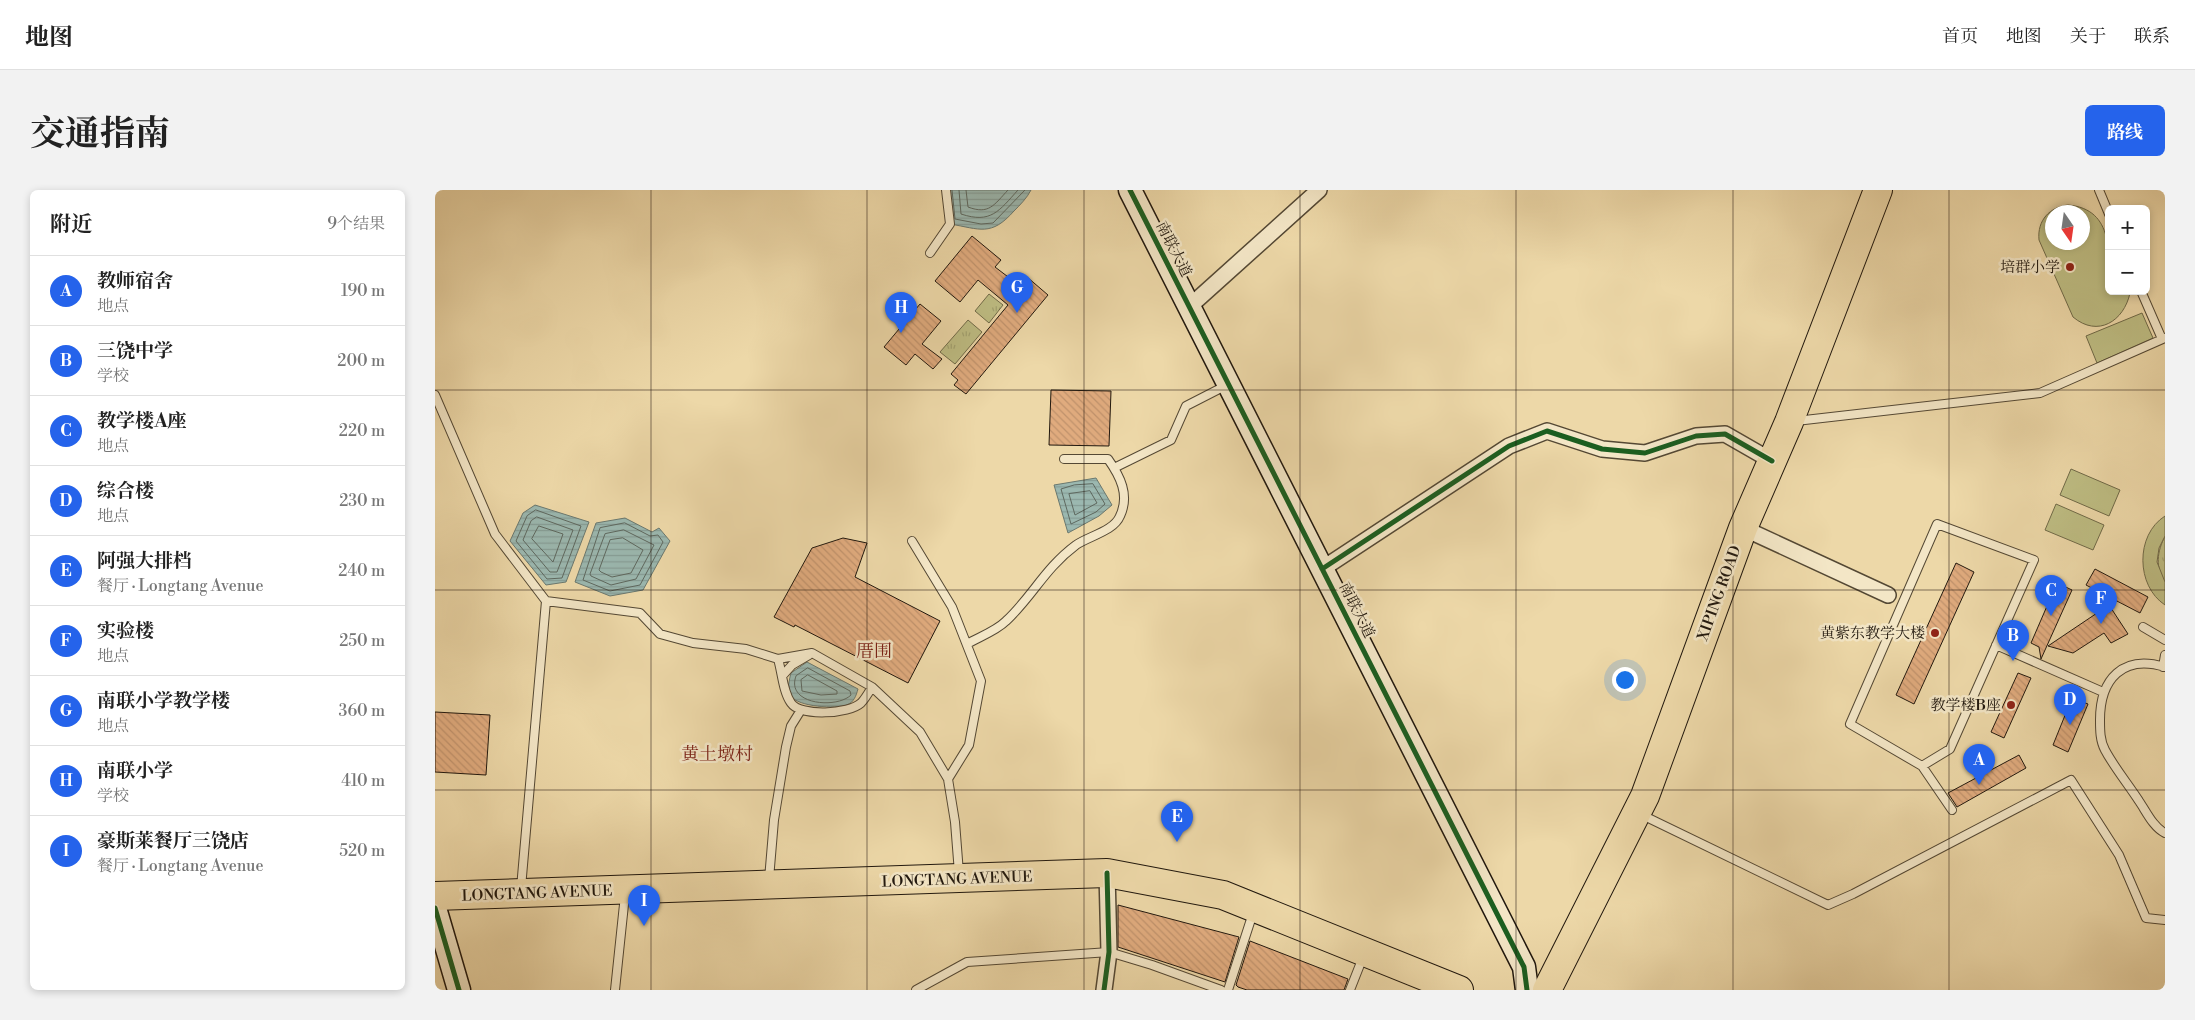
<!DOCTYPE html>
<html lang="zh">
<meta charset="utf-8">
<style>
body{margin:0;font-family:"Libre Bodoni","Noto Serif SC",serif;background:#f2f2f2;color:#222}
.controls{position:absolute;right:15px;top:15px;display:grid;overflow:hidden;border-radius:8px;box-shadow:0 2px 8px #0003}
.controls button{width:45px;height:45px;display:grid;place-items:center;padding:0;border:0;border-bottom:1px solid #e0e0e0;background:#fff;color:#222;font:25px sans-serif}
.compass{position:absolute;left:1610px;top:15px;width:45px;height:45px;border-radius:50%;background:#fff;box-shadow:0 2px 8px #0003;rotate:167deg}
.you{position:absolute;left:1189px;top:489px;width:18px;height:18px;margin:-12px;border:4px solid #fff;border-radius:50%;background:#1a73e8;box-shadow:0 0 0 8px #1a73e833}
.badge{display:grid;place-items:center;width:32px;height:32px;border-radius:50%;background:#2563eb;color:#fff;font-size:16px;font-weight:700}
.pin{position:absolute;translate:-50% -41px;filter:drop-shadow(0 1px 2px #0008)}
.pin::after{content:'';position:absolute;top:26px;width:18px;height:15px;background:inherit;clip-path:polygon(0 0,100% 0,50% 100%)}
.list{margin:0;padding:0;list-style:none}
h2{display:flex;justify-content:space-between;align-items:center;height:65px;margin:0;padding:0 20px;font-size:21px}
h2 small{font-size:16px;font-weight:400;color:#767676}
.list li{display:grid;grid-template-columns:32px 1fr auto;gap:15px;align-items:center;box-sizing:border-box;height:70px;padding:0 20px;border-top:1px solid #e0e0e0}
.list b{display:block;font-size:19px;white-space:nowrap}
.list p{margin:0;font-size:16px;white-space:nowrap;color:#767676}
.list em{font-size:16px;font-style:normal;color:#767676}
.map{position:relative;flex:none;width:1730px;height:800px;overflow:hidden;border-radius:8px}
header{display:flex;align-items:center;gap:30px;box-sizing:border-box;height:70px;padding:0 25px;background:#fff;border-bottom:1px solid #e0e0e0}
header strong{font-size:24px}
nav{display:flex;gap:28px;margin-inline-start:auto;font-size:18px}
.intro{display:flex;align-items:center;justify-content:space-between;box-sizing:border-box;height:120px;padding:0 30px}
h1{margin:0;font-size:35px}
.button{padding:12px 22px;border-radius:8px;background:#2563eb;color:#fff;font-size:18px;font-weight:700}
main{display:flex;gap:30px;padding:0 30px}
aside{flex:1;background:#fff;border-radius:8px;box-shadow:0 2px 8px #0003}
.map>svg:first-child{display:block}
.grass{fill:url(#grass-tufts);stroke:#706a48}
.green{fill:#bebd83;stroke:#706a48;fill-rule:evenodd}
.water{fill:url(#water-rules);stroke:#6a786f}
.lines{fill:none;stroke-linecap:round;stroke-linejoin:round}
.shore{stroke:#5e685f;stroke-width:1}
.building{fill:url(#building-back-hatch);stroke:#21180e}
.lane-casing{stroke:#544834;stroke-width:10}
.street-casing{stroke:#544834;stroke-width:18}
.secondary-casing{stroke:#21180e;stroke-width:25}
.highway-casing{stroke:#21180e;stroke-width:30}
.lane{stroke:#f3e6c6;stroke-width:8}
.street{stroke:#f3e6c6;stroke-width:15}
.secondary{stroke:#f3e6c6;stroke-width:22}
.highway{stroke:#edd8a8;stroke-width:28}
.cycleway-casing{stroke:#f3e6c6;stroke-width:8}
.cycleway{stroke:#1b5e20;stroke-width:5}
.grid{fill:none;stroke:#21180e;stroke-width:1;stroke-opacity:0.55}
.poi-dot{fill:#8f2418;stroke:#f3e6c6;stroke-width:2}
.labels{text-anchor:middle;stroke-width:5;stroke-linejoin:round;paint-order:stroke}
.street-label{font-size:15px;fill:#21180e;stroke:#f3e6c6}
.poi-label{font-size:15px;fill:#21180e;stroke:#f3e6c6;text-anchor:end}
.quarter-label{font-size:18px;fill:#7a1f14;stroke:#f3e6c6}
</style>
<header>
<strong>地图</strong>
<nav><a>首页</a><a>地图</a><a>关于</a><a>联系</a></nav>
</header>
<div class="intro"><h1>交通指南</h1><a class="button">路线</a></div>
<main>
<aside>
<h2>附近<small>9个结果</small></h2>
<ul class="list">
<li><span class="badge">A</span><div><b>教师宿舍</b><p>地点</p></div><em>190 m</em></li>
<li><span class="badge">B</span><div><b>三饶中学</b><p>学校</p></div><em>200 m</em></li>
<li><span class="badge">C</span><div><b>教学楼A座</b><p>地点</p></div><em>220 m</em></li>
<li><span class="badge">D</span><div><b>综合楼</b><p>地点</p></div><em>230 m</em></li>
<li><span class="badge">E</span><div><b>阿强大排档</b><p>餐厅 · Longtang Avenue</p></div><em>240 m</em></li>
<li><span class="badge">F</span><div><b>实验楼</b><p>地点</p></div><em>250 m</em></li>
<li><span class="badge">G</span><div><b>南联小学教学楼</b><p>地点</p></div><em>360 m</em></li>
<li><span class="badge">H</span><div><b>南联小学</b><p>学校</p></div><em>410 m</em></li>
<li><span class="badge">I</span><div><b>豪斯莱餐厅三饶店</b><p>餐厅 · Longtang Avenue</p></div><em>520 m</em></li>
</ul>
</aside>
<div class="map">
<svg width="1730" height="800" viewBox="0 0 1730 800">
<defs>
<pattern id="grass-tufts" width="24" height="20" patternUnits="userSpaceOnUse" patternTransform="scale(1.25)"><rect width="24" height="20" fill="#bebd83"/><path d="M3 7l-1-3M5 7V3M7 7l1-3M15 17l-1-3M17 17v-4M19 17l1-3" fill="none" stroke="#a3a270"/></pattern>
<pattern id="water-rules" width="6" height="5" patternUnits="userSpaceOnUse" patternTransform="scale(1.25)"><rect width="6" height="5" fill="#9bb8b0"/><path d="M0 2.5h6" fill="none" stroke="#859d96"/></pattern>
<pattern id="building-back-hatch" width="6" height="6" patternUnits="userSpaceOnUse" patternTransform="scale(1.25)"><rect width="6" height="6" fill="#e0ab7e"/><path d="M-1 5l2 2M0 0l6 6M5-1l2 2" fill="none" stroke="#c0926c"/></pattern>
</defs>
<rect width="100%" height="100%" fill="#edd8a8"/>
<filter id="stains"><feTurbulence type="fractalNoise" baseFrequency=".004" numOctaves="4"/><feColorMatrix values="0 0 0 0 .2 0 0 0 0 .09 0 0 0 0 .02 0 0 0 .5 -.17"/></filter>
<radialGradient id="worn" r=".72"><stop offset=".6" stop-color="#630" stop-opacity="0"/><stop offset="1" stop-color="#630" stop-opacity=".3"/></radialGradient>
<path class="grass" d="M554,104L568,115L554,133L540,121Z
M533,130L547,142L520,174L505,162Z
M1730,346V392C1720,377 1722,362 1730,346Z"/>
<path class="green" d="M1633,15C1680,19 1674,66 1674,101L1695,103C1689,131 1663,148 1638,127L1604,50C1602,30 1615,17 1633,15ZM1648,22V52H1618V22Z
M1707,123L1718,148L1662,173L1651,146Z
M1636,279L1685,300L1674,326L1625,305Z
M1621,314L1669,335L1658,360L1610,340Z
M1730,326V346L1724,358L1722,372L1730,392V415C1701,396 1700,345 1730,326Z"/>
<path class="water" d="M512,0H596C592,8 585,15 579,21C556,47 545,39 515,34Z
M661,288L677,315L664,326L633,343L619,295Z
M100,315L154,332L131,392L111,395L75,351L88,323Z
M190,328L217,342L224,338L235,351L208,400L175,406L140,392L161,333Z
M372,472L423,499C421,506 419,512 412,515C401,519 363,517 356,506C352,499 354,491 356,483Z"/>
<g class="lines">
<path class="shore" d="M517,0L520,29L546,34L558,33L590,0
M524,0L526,24C556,34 564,21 583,0
M531,0L533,17C554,25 559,15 573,0
M658,294L670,314L661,322L636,334L626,299L639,295Z
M655,301L662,313L640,325L634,304Z
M101,320L146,336L127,388L112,389L81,351L92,326Z
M102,327L138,340L122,382H115L88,350L96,331Z
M190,333L215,346L223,345L228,352L205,395L175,401L148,390L165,338Z
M104,336L128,344L118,372L97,349Z
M189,340L219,355L201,389L176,395L156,386L155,384L170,344Z
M188,348L208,360L196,383L177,387L166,382L164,380L175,350Z
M373,478L415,501L416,505C402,519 350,515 361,486Z
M373,485L402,501V504L386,505L367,501L366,490Z"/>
</g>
<path class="building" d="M537,46L566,70L560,77L585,96L592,87L613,105L531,204L519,195L523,190L516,184L573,115L543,90L525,112L500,91Z
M485,114L506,131L487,154L507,169L498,179L480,164L471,175L449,157Z
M616,200L676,201L674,256L614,255Z
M408,348L432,353L420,387L505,431L473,493L360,435L359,437L339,427L377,358Z
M1521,373L1539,382L1479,514L1461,505Z
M1660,379L1713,407L1705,423L1651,395Z
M1622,393L1637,400L1606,469L1604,457L1596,453Z
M1674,415L1693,444L1676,453L1669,443L1638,463L1613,456Z
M1583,483L1596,488L1569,548L1556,542Z
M1637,508L1653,514L1633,562L1618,555Z
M0,522L55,525L51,585L0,582Z
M1584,565L1591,578L1522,617L1513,603Z
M683,715L804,747L790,792L683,757Z
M815,751L913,789L909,800H812L803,797L801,795Z"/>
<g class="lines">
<defs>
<path id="lane" d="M1664,0L1674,24
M495,63L515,34L511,0
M1706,101L1727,149
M0,205L60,344L111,411L86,698
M1361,231L1605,203L1730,148
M679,278L736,250L751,216L792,195
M477,351L517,417L546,491L534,555L513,589
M111,411L205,423L225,444L258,453L311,459L343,469L377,463L437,497L485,542L513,589L520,632L524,683
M1708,437L1730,450
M532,454C544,447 561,441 571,431C597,407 610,378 641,355C654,346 679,341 685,326C695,305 685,286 673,269H629
M1561,455L1668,502
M343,469C347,482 348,502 356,513C366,527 414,524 426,513C430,509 434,502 437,497
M1728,477L1730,465
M1730,477C1688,464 1665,489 1665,530C1665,540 1665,551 1670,560C1679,577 1693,594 1704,611C1711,621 1718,637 1730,643
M348,485L357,475L374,465
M1487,576L1515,559L1599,370L1502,334L1415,534L1487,576L1517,620
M1205,624L1393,715L1418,704L1636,590L1684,665L1711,728L1730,730
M334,689L339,630L351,557L356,536L366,520
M180,800L190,705
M481,800L532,772L674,762L717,775L786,800
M793,800L818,723
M915,800L928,767"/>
<path id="street" d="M754,117L884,0
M1308,338L1453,405
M887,379L1074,256L1112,241L1167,259L1210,263L1261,246L1290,244L1337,271
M669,800L674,762L672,683"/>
<path id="secondary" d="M695,0L1089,777L1092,800
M0,718L24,800"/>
<path id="highway" d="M0,706L672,683L788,705L1024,800
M1112,800L1210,606L1308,338L1354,232L1443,0"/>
</defs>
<use href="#lane" class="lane-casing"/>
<use href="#street" class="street-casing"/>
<use href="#secondary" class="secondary-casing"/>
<use href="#highway" class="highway-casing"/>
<use href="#lane" class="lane"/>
<use href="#street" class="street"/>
<use href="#secondary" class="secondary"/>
<use href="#highway" class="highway"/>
<defs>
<path id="cycleway" d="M695,0L1089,777L1092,800
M887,379L1074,256L1112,241L1167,259L1210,263L1261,246L1290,244L1337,271
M0,718L24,800
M669,800L674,762L672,683"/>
</defs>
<use href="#cycleway" class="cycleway-casing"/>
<use href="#cycleway" class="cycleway"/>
</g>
<path class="grid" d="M216,0V800M432,0V800M649,0V800M865,0V800M1081,0V800M1298,0V800M1514,0V800M0,200H1730M0,400H1730M0,600H1730"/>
<g class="poi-dot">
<circle cx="1635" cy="77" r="5"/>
<circle cx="1500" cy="443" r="5"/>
<circle cx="1576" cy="515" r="5"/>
</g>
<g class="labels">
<g class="street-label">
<text transform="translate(739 59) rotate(63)" y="5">南联大道</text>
<text transform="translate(1284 403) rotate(-70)" y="5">XIPING ROAD</text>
<text transform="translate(922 420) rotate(63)" y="5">南联大道</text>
<text transform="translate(522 689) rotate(-2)" y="5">LONGTANG AVENUE</text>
<text transform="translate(102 703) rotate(-2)" y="5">LONGTANG AVENUE</text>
</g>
<g class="poi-label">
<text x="1625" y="82">培群小学</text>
<text x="1490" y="448">黄紫东教学大楼</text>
<text x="1566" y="520">教学楼B座</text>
</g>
<g class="quarter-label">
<text x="439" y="467">厝围</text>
<text x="282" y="570">黄土墩村</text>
</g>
</g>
<rect width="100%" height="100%" filter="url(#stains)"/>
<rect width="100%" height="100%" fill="url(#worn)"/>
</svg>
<div class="controls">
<button>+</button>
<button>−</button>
</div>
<svg class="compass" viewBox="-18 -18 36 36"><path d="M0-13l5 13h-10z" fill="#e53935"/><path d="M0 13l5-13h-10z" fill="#767676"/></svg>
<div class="you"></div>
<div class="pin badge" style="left:1544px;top:595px">A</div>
<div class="pin badge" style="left:1578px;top:471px">B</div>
<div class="pin badge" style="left:1616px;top:426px">C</div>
<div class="pin badge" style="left:1635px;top:535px">D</div>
<div class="pin badge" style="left:742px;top:652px">E</div>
<div class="pin badge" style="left:1666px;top:434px">F</div>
<div class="pin badge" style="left:582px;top:123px">G</div>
<div class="pin badge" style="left:466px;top:143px">H</div>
<div class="pin badge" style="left:209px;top:736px">I</div>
</div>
</main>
